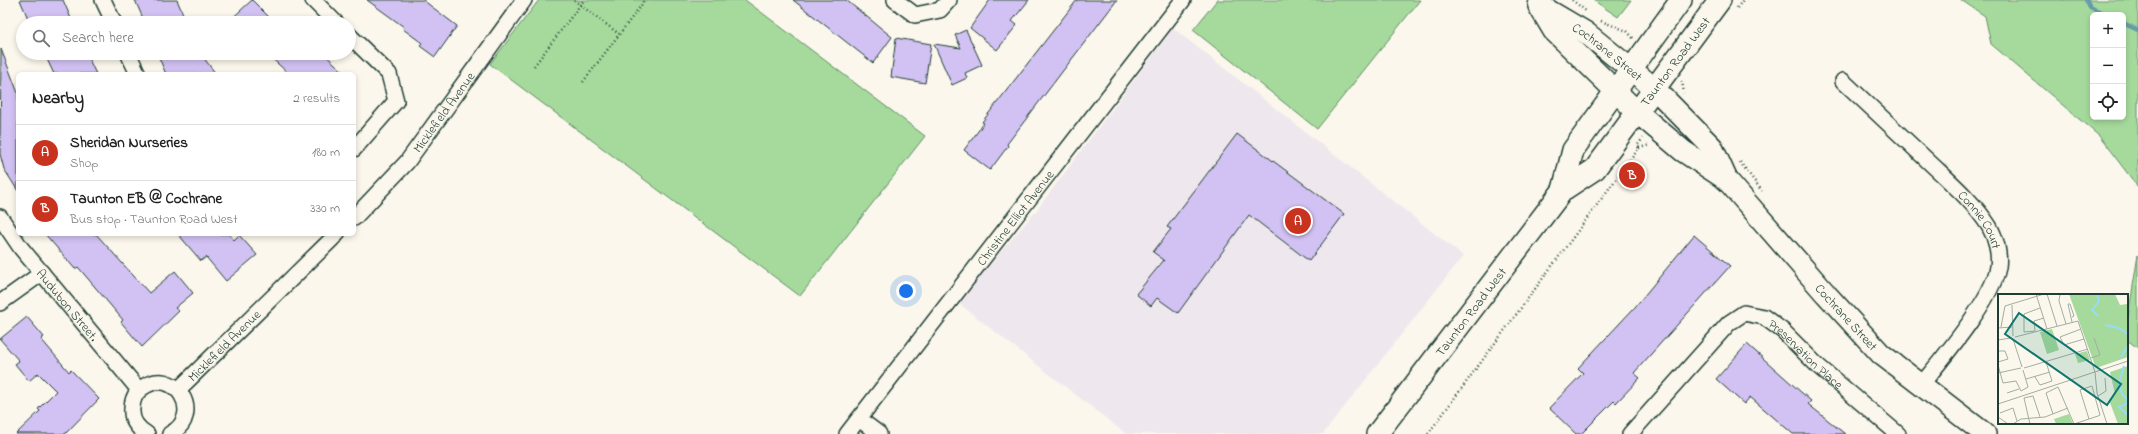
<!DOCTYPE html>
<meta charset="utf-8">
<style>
body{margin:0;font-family:"Indie Flower",sans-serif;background:#f6f6f6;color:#222}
.controls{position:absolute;right:12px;top:12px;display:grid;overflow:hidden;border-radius:6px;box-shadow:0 2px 6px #0003}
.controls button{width:36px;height:36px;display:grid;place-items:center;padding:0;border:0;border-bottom:1px solid #e0e0e0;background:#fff;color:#222;font:20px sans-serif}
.you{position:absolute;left:906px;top:291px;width:14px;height:14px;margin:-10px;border:3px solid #fff;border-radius:50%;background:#1a73e8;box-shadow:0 0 0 6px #1a73e833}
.badge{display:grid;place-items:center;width:26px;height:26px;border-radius:50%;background:#c8321e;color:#fff;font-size:13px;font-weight:700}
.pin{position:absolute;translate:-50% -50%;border:2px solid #fff;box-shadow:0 1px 4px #0006}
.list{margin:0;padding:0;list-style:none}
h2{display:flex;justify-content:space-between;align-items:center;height:52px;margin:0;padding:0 16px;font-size:17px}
h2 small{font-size:13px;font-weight:400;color:#767676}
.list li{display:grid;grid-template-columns:26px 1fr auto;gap:12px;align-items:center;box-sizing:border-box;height:56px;padding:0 16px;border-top:1px solid #e0e0e0}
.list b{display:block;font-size:15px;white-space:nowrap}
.list p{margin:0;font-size:13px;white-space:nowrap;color:#767676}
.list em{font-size:13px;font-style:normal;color:#767676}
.icon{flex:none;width:22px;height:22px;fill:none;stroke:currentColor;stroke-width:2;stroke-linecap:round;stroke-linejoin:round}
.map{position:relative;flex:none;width:2138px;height:434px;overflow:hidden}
.search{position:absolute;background:#fff;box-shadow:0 2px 6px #0003;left:16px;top:16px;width:340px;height:44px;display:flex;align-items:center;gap:10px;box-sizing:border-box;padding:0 14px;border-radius:22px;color:#767676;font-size:15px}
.panel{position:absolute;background:#fff;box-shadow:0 2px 6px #0003;left:16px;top:72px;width:340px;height:164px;border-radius:6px}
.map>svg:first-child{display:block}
.built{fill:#efe7ee}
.green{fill:#a6da9c;stroke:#628c68;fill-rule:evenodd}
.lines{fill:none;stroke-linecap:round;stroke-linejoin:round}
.stream{stroke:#669caa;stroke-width:4.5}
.building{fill:#d2c2f3;stroke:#1f3d34}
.street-casing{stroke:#1f3d34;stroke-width:18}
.secondary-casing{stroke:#1f3d34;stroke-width:24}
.path{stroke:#1f3d34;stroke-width:2.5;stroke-dasharray:1 3;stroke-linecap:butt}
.street{stroke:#fbf7ec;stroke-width:15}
.secondary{stroke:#fbf7ec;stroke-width:21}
.labels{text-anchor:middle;stroke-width:3;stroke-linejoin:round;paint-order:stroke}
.street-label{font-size:13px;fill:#1f3d34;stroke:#fbf7ec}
.inset-river{fill:none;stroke:#96dcf8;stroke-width:2}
.inset-road{fill:none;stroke:#a3ada2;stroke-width:1}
.view{fill:#0f766e;fill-opacity:0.15;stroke:#0f766e;stroke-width:2}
.inset-edge{fill:none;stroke:#1f3d34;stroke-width:2}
</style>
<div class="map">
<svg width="2138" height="434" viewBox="0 0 2138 434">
<rect width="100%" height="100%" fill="#fbf7ec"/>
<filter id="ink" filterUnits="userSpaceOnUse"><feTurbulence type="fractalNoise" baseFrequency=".025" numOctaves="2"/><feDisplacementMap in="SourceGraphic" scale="8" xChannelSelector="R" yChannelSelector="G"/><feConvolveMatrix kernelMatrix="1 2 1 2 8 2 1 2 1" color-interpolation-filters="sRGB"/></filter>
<g filter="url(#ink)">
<path class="built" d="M1173,28L1463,256L1323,434H1126L957,302L1036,211Z"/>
<path class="green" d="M539,0H745L925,136L800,296L490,64Z
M1217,0H1420L1317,129L1193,30Z
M1593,0H1631L1618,17Z
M1961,0H2138V187L2099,136L1991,44L1985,16ZM2093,15H2123V117H2093Z
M2138,255V348L2127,340V323Z"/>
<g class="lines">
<path class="stream" d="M2086,0L2090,7L2107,15
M2123,23L2138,30"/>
</g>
<path class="building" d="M20,0H63L73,23H30Z
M135,0H177L187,23H145Z
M252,0L275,23H227Z
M367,0H423L457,26L435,57L420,46L422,43L403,29L404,27Z
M793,0H846L892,37L873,63Z
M990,0H1029L1012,21L1017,25L997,50L970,28Z
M1077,0H1117L1007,144L1008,146L990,170L964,150L984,123L982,122Z
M966,30L982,65L965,73L967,78L952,85L934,44L961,48L955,35Z
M896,38L931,44L925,83L891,77Z
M1,49L18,93V191L4,169L0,154Z
M44,53H86L96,74H54Z
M157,53H200L216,74H166Z
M266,53H323L346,74H289Z
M1237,134L1344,214L1309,261L1249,215L1178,313L1157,298L1151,306L1136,294L1164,260L1153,252L1171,229L1167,227Z
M45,234H96L149,293L175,271L193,293L175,308L179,311L142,347L121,322L123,320L78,267L75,269Z
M178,234H229L234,240L239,235L257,255L226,281L206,257L201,261Z
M1694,235L1730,266L1634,373L1640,378L1616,403L1614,401L1581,434H1576L1549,408L1583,373L1578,368L1635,307Z
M27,317L44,337L41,339L69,372L71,370L99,399L65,434H16L40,411L38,409L56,391L38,373L29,381L15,364L19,361L0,339Z
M1747,344L1811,401L1808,404L1845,434H1793L1750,397L1744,404L1716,379Z"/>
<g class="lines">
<defs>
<g id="street">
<path d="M103,0L114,23"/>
<path d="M313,0L336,23"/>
<path d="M895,0L915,15L940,10L949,0"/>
<path d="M349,35L389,74L396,101L354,149"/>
<path d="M128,53L138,74"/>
<path id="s1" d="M1843,81C1871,107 1899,134 1927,160C1949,181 1973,201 1989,226C1996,238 2000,254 1998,267C1993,299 1942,359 1921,385"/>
<path id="s2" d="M0,217L21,248L139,390"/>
<path id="s3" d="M354,218L407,162L524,0"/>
<path d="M0,303L42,273"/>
<path id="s4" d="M178,390L337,234"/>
<path d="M859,419L879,434"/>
<path d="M147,434C138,429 131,420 132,409C132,401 135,393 142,388C174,364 206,415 170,434"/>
<path id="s5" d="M847,434L1183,0"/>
<path id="s6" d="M1630,434L1729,323L1744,313L1764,317L1783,331L1818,366L1898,434"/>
</g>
<g id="secondary">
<path id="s7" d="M1539,5L1585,32L1654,88L1712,147L1727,180"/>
<path id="s8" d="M1539,6L1554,31L1637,112L1683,151L1727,180L1826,294L1881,354L1985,434"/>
<path d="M1563,190L1573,150L1681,0"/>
<path id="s9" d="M1377,434L1563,190L1595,169L1720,0"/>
</g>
</defs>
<use href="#street" class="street-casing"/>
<use href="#secondary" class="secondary-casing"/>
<path class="path" d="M574,0L619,34
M1572,0L1586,11
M1737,8L1743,0
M1601,21L1627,31L1633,38
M534,66L584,0
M1682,81L1684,93
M583,82L643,3V0
M1639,148L1650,145
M1740,162L1762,191
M1428,434L1639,148L1637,146L1643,138"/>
<use href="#street" class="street"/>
<use href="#secondary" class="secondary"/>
</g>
</g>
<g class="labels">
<g class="street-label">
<text dy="5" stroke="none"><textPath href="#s7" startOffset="83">Cochrane Street</textPath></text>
<text dy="5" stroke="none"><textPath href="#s9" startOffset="479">Taunton Road West</textPath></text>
<text dy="5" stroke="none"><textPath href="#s3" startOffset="139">Micklefield Avenue</textPath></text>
<text dy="5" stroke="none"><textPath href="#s5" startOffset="274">Christine Elliot Avenue</textPath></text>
<text dy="5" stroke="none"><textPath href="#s1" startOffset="196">Connie Court</textPath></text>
<text dy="5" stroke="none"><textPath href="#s2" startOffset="111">Audubon Street.</textPath></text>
<text dy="5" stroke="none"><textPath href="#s9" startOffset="154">Taunton Road West</textPath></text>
<text dy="5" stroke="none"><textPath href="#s8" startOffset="440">Cochrane Street</textPath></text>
<text dy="5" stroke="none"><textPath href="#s4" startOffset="64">Micklefield Avenue</textPath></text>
<text dy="5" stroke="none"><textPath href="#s6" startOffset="243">Preservation Place</textPath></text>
</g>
</g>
<g transform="translate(1998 294)">
<rect width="130" height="130" fill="#fbf7ec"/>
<path d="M71,0H117L122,11L129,10L130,63L98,74ZM54,35L61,56L49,60L42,38ZM89,57L92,66L80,69L77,60ZM130,72V130H120L111,106L117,100L112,78ZM71,120L75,130H58L56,125Z" fill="#a6da9c"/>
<path class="inset-river" d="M99,0L101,7L94,16L100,22M107,31L121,34L130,40M123,63L130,52M126,72L121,89L124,100L130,106L128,110L121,113L130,121"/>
<path class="inset-road" d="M38,0L49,35M49,0L59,32M62,0L61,7L68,30M14,11L15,42M42,14L26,20V38L37,37L36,27L46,24M74,23L76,22L72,10H70L74,28M3,33L7,12L46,0M0,34L14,33M83,35L62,43L66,51L86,45M17,43L80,27L97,78L99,99L109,130M15,45L24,73M0,46L13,44M0,57H7L10,65L0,68M93,64L102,61L96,44M0,71L5,89L18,87L23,97L30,93L25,76M26,74L90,55M0,79L23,74M37,83L42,91L54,87L48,68M28,85L52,78M9,99L21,95M100,102L108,97L107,84M0,110L130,67M2,119L15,114L19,127M55,120L48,99L60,93L76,130L100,122L102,121L94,92L82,96L91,125M0,123L10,130M15,130L23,125L47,123L70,114M32,130L26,104L35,102L42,123"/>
<path class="view" d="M21,19L123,90L109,111L7,40Z"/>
<rect width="130" height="130" class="inset-edge"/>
</g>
</svg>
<div class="controls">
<button>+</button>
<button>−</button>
<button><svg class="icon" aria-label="locate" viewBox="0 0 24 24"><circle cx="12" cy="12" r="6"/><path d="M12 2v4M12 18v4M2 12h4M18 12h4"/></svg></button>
</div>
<div class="you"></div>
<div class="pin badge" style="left:1298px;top:221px">A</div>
<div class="pin badge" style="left:1632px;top:175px">B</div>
<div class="search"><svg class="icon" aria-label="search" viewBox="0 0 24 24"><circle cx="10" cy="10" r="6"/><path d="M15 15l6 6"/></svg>Search here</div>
<section class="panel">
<h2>Nearby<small>2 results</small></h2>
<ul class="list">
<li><span class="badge">A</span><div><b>Sheridan Nurseries</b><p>Shop</p></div><em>180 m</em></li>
<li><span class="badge">B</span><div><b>Taunton EB @ Cochrane</b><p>Bus stop · Taunton Road West</p></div><em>330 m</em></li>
</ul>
</section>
</div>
